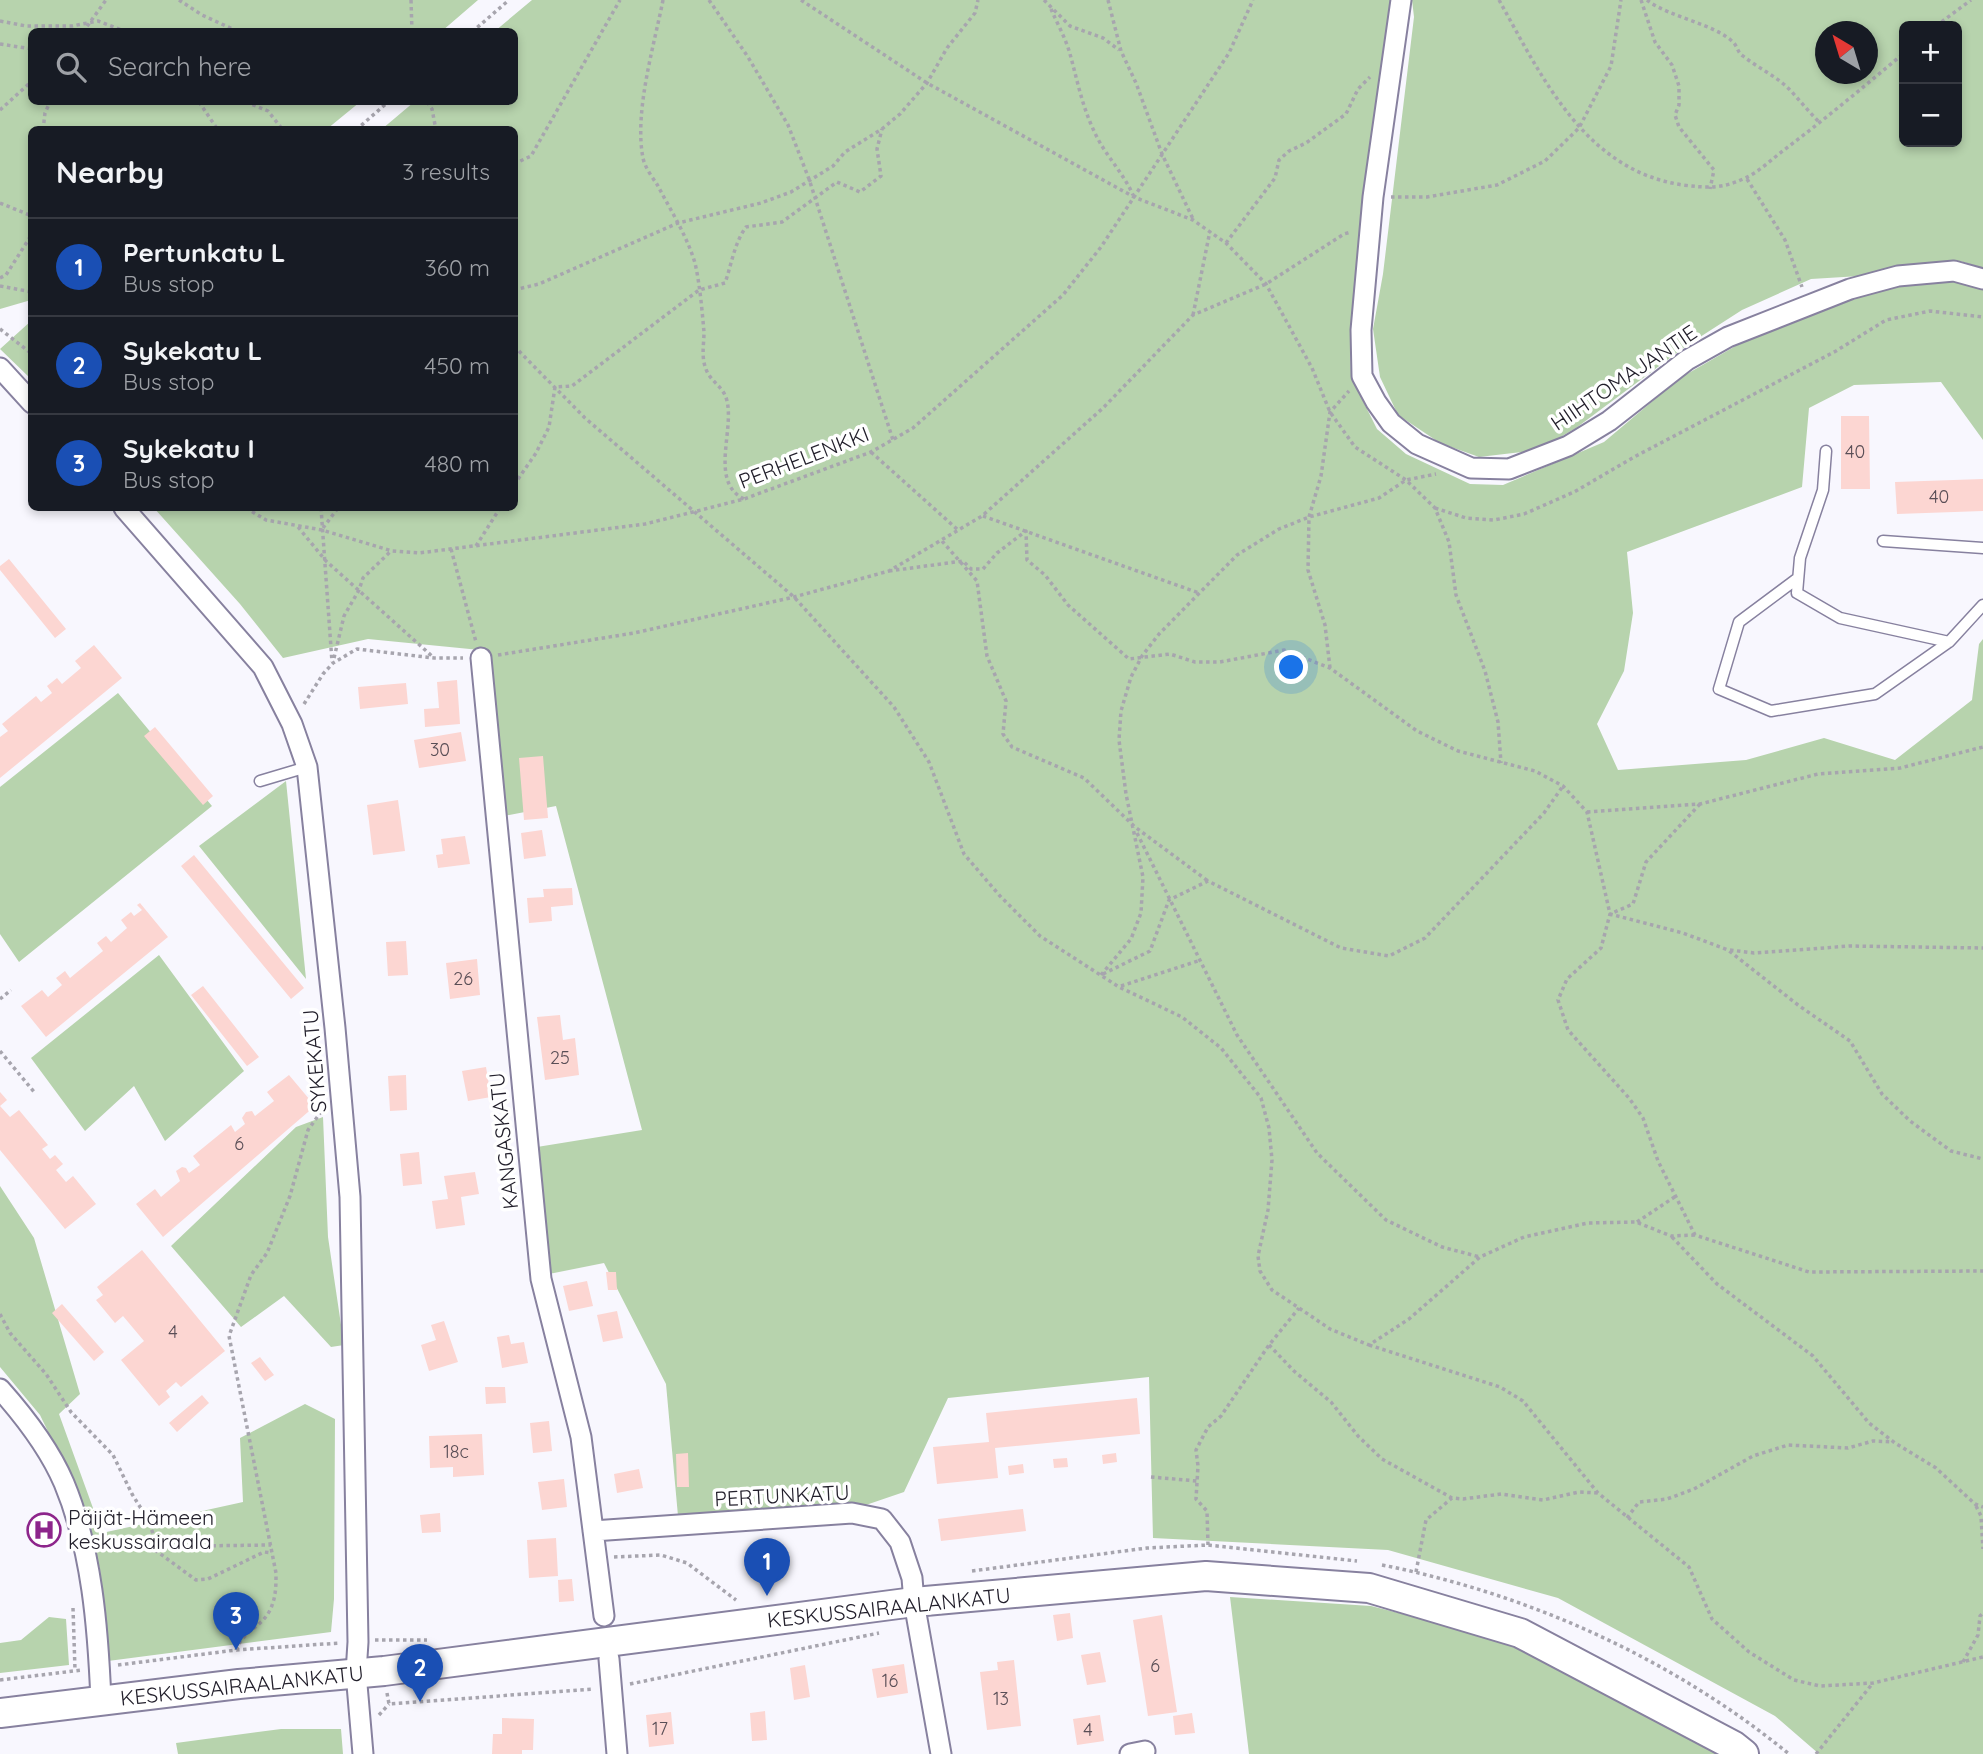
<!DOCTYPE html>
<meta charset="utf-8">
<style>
body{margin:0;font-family:Quicksand,sans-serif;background:#20242c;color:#f1f3f6}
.controls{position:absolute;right:21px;top:21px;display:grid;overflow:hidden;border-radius:10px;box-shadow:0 4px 10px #0003}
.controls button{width:63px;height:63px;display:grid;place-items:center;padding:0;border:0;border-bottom:2px solid #363941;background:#171b24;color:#f1f3f6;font:35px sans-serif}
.compass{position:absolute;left:1815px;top:21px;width:63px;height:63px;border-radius:50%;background:#171b24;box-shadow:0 4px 10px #0003;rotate:322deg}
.you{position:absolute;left:1292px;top:668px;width:24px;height:24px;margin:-18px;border:5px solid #fff;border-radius:50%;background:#1a73e8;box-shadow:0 0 0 10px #1a73e833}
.badge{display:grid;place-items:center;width:46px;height:46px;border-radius:50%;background:#7c3aed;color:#fff;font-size:23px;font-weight:700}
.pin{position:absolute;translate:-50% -58px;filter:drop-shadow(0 2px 4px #0008)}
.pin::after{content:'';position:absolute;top:37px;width:24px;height:21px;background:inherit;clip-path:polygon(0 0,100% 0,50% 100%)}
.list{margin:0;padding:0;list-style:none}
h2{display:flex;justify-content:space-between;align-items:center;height:91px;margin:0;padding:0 28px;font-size:30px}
h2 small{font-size:23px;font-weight:400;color:#9ea1a6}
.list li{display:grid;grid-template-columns:46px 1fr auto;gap:21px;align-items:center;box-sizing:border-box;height:98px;padding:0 28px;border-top:2px solid #363941}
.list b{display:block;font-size:26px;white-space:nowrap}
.list p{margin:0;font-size:23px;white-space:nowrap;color:#9ea1a6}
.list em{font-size:23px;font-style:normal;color:#9ea1a6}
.icon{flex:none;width:38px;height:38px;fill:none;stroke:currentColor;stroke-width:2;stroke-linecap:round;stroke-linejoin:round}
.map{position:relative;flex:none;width:1983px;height:1754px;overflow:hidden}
.search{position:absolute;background:#171b24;box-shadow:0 4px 10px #0003;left:28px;top:28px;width:490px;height:77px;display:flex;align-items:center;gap:18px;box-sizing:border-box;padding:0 24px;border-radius:10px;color:#9ea1a6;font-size:26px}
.panel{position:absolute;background:#171b24;box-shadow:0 4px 10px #0003;left:28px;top:126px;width:490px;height:385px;border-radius:10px}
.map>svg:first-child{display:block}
.green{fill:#b7d3ad;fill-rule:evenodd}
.building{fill:#fcd6d2}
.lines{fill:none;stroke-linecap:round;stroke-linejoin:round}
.lane-casing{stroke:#87819f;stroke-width:13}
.street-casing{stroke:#87819f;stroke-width:23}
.secondary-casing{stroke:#87819f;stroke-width:32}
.path{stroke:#a7a5ae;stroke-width:3.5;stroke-dasharray:3.5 3.5;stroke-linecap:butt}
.lane{stroke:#fff;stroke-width:10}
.street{stroke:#fff;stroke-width:19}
.secondary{stroke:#fff;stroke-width:28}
.labels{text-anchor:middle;stroke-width:7;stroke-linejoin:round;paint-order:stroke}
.number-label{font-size:18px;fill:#594e56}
.street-label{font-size:21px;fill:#23202c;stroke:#fff}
.poi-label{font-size:21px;fill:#23202c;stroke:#fff;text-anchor:start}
</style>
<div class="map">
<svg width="1983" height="1754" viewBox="0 0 1983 1754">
<rect width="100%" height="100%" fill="#f8f7fe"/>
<path class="green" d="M0,0H478L442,31L32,32V102H360L327,129L32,130L31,300L0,309Z
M532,0H1390L1391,16L1350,332L1351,377L1377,429L1406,454L1470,484L1503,485L1604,442L1680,378L1746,340L1899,282L1953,277L1983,286V440L1941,382L1854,385L1809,408L1802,487L1627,552L1633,613L1624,671L1597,724L1618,770L1746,760L1824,738L1895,760L1972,700L1979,644L1983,639V1754H1819L1775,1716L1558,1598L1388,1550L1153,1538L1149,1377L948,1398L904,1492L860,1507L678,1516L666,1384L604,1263L549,1274L537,1147L642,1130L556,806L504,816L480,650L368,639L283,658L240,604L154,508H514V130L382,129L414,102H514V32L495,31Z
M1412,0H1983V268L1960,261L1896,267L1860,276L1811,279L1742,310L1686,346L1576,428L1538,450L1479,457L1440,443L1398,415L1380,377L1373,329L1383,274L1414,17ZM1904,26H1957V142H1904ZM1826,32H1868V74H1826Z
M31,321V379L0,349Z
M118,693L212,806L19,962L0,934V787Z
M286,781L306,979L199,846Z
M159,955L244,1071L165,1141L134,1086L85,1131L31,1058Z
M323,1117L328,1237L344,1345L331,1347L284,1296L241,1327L171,1246L296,1127Z
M0,1186L34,1238L80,1394L59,1414L102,1533L243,1502L240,1438L305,1404L335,1419L334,1599L331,1632L108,1661L100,1569L77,1491L40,1415L0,1367Z
M1230,1597L1371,1606L1509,1641L1717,1754H1249Z
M49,1617L66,1619L69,1665L0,1673V1643L21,1640Z
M281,1729H341L343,1754H178L176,1743Z"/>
<path class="building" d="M1841,416H1869L1870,489H1841Z
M1983,479V511L1897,514L1895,482Z
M9,559L66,629L55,638L0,570V566Z
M94,645L122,678L0,778V737L8,731L2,724L36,696L41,702L52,693L47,686L57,678L62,684L81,668L75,661Z
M457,680L460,724L425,727L424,709L439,708L437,682Z
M406,683L408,704L360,709L358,687Z
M155,727L213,796L203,805L144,736Z
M461,732L466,761L419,768L414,740Z
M543,756L548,818L524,820L519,758Z
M398,800L405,851L373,855L367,805Z
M542,830L546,856L524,859L521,833Z
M465,836L470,864L438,868L436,855L443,854L441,839Z
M194,855L304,988L291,999L181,866Z
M572,888L573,905L551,907L552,921L529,923L527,898L544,897L543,889Z
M140,903L168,937L46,1037L21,1006L42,990L48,997L62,985L56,978L65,971L70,978L103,951L97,943L106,936L111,942L127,928L121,920L131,912L134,916L142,910L137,905Z
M406,941L408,975L388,976L386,942Z
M477,959L480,995L450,999L446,963Z
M203,986L259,1057L247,1066L191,995Z
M560,1015L563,1040L575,1038L579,1075L545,1080L537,1017Z
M486,1067L491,1097L468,1101L462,1071Z
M289,1075L315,1106L163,1237L136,1204L155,1189L161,1197L180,1181L176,1171L182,1167L186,1168L189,1173L200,1165L193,1156L231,1125L235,1132L245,1124L242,1118L246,1112L252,1111L255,1116L274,1101L267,1092Z
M406,1075L407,1110L390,1111L388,1076Z
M0,1092L7,1100L0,1106L10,1117L19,1110L48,1145L42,1149L50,1159L55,1155L63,1164L56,1170L66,1182L73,1176L96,1204L65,1229L0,1150Z
M419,1152L422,1184L403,1186L400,1154Z
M475,1172L479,1194L461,1197L465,1225L436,1229L432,1201L448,1199L444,1176Z
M142,1250L225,1351L181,1387L176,1382L166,1391L170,1397L159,1406L121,1360L144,1341L123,1316L115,1323L96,1300L103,1295L97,1287Z
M606,1272H616L617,1290H608Z
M587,1281L593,1306L569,1311L563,1286Z
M62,1304L104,1352L94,1361L52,1313Z
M617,1311L623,1338L603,1342L597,1315Z
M444,1321L458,1362L429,1371L421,1345L436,1340L431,1325Z
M509,1335L511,1344L524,1342L528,1363L502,1368L497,1337Z
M260,1357L274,1375L265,1381L251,1363Z
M485,1387H505L506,1403L486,1404Z
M202,1395L209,1403L177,1432L169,1423Z
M1137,1398L1140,1434L995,1448L998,1478L937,1484L933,1447L989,1442L986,1413Z
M549,1421L552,1451L533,1453L530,1423Z
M482,1434L484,1475L453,1477V1467L430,1468L429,1436Z
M688,1453L689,1487H677L676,1454Z
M1116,1453L1117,1462L1103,1464L1102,1455Z
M1067,1458L1068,1467L1054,1468L1053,1459Z
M1023,1464L1024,1473L1009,1475L1008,1466Z
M639,1469L643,1488L617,1493L614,1474Z
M564,1479L567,1507L542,1510L538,1482Z
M1023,1509L1026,1531L941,1541L938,1519Z
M440,1513L441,1532L422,1533L420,1515Z
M556,1538L558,1576L529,1578L527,1540Z
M572,1579L574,1601L559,1602L558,1580Z
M1070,1613L1073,1638L1057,1641L1053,1615Z
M1162,1615L1177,1712L1148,1716L1133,1620Z
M1100,1652L1106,1682L1087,1685L1081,1655Z
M1014,1660L1021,1726L987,1730L980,1672L998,1670L997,1662Z
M904,1664L908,1693L877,1698L872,1669Z
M805,1665L810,1697L794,1700L790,1668Z
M765,1711L767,1740L752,1741L750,1713Z
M671,1712L674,1744L649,1747L646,1715Z
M1192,1713L1195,1733L1175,1735L1173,1716Z
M1100,1715L1104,1741L1077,1745L1073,1719Z
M502,1718L534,1719L533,1750H522V1754H492L493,1734H502Z"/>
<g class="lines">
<defs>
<path id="lane" d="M1826,451L1823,490L1800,558L1797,593L1840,618L1949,642L1983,605
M1883,541L1983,548
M1798,578L1739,622L1719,689L1771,711L1875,694L1949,642
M260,781L307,767"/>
<path id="street" d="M1401,0L1373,197L1361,330L1362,376L1376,402L1391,423L1417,444L1471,468L1509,469L1568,446L1609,421L1687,360L1728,337L1850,289L1898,276L1954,271L1983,279
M0,368L32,403
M124,508L263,667L292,724L307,767L335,1028L350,1197L358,1642L356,1673L363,1754
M481,658L541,1279L581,1437L604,1616
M0,1389C25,1417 49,1448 64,1483C92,1550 98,1628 101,1701
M593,1531L852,1513L882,1519L900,1542L912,1578L914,1602L941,1754
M609,1659L617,1754
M1130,1754L1145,1751"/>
<path id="secondary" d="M0,1713L239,1684L384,1671L914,1602L1206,1576L1369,1588L1520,1633L1734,1746L1744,1754"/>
</defs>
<use href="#lane" class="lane-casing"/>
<use href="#street" class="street-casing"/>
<use href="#secondary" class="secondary-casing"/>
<path class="path" d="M179,0L202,15L239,32
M411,0L412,32
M663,0C654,46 634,112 643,158C645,168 653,178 658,186C671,211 687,236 695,263C700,285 702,310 704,332C704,344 701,357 706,369C709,379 720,385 725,395C738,424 707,481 744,499
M709,0L748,57L788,125L809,179L893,440
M801,0L927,83L1134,197L1193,220L1226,243L1266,284L1312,368L1330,412L1355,447L1406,480L1435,508L1449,542L1456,595L1485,671L1498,722L1501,763
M1044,0L1070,26L1103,38L1119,50
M1108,0L1121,51L1136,83L1162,154L1193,219
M1499,0C1542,77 1585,171 1683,185C1706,188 1723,189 1745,178C1759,172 1772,159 1784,150C1825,119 1865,86 1904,53
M1641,0L1655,42L1672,65L1679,86V105L1675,115L1679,127L1714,170L1710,189
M1647,0C1670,18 1714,23 1734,43C1738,48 1738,53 1743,56C1758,68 1778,77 1791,91C1801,102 1810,113 1820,123
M1051,9C1057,23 1066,39 1070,54C1077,79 1082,106 1094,131C1104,154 1123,172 1133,195
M0,21L26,26H72L98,21L127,32
M1936,26L1971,0
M83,32L106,0
M472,32L509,0
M0,44L32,49
M199,102L218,130
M246,102L268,111L283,130
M427,102L432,109L436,130
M0,110L32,81
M43,130L45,113L50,102
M356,130L388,102
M514,164L531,156L620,0
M1747,179L1785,240L1802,287
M1391,197H1427L1497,185L1545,161L1579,128L1611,66L1621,0
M0,203L32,216
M1226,243L1275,178L1279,160L1289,151L1306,143L1346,114L1358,89L1370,77
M0,278L6,275L32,234
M0,286L32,292
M514,290L539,284L678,223L761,203L791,192L833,166L845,152L882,129L900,114L927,83L947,48L975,13L978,0
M1193,315L1210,231
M0,329L32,354
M514,346L585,418L794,597L894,707L929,762L964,854L1000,896L1040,936L1119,987L1182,1017L1221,1048L1261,1098L1269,1128L1272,1160L1268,1210L1258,1256L1260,1271L1272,1290L1299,1308L1330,1329L1369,1345L1409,1319L1480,1257L1524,1237L1588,1223L1636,1222L1671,1236L1695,1235
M871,452L958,530
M514,485L536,453L549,427L555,387L572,386L699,290L725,283C732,263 734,244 746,227L782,222L837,182L860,192L881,176L877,149L882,129
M246,508L266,520L322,530L392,551L419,553L645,524L693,512L744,499L871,452L913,428L1063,295L1101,247L1229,53L1253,0
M321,508L332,662
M1435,508L1466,518L1494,520L1524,514L1574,492L1636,456L1836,351L1886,320L1930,311L1983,317
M983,516L1199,593
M298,527L326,561L433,657
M323,528L338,508
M942,541L977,581L987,656L1006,701L1003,734L1012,747L1084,778L1135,827L1208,881
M476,546L500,508
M451,549L476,642
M889,571L963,561L971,569H983L997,553L1026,531L1027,560L1045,575L1068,605L1129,659L1170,654L1195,662H1220L1284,650L1330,668L1417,731L1458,751L1535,771L1563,786L1587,812L1610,914L1683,933L1728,950L1798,1005L1850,1041L1882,1094L1910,1121L1951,1151L1983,1159
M498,655L634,633L794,597L889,571L982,516L1103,408L1193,315L1266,284L1344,234L1351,232
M334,658L344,616L359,590L363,578L391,551
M1330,668L1325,625L1308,570L1309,517L1321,476L1330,412L1349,391
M304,704L323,674L333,663L357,649L434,658H463
M1700,804L1646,862L1633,904L1610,914L1601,948L1567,979L1558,1000L1568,1030L1629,1098L1643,1118L1658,1161L1695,1235L1809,1272L1983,1271
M1587,812L1700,804L1818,774L1900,768L1983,747
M1137,833L1237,1035L1317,1153L1386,1220L1442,1247L1480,1257
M1730,950L1754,953L1850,946L1983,948
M1103,974L1150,951L1169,900L1208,881L1341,948L1389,956L1425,938L1544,813L1563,786
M1101,975L1131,939L1141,913L1143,877L1126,794L1119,740L1121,711L1131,677L1142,656L1159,634L1237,555L1279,529L1309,517L1379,498L1406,480L1436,474
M1121,986L1201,960
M0,999L11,990
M0,1051L35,1093
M1637,1222L1676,1196
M1672,1237L1717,1284L1813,1356L1869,1423L1895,1443L1936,1468L1975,1504L1983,1507
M0,1314L10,1333L46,1374L71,1412L113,1455L132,1494L147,1518L154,1536L174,1550L190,1546L271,1545
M1269,1345L1294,1371L1331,1402L1358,1436L1382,1459L1452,1498L1463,1499L1501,1494L1543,1500L1579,1492L1598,1493
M1369,1345L1500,1387L1523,1401L1598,1493L1689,1567L1712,1619L1749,1652L1794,1680L1820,1686L1873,1683L1983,1657
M1151,1477L1197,1481
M1976,1506L1981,1516L1983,1549
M1627,1518L1639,1502L1667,1499L1694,1489L1753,1456L1788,1445L1848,1448L1873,1441L1894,1442
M154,1536L155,1550L196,1580L208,1579L264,1552L272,1553
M1208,1545L1207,1511L1196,1499L1198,1466L1196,1450L1208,1427L1221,1416L1269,1345L1299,1308
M614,1557L661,1555L687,1563L736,1600
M1382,1565C1529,1594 1673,1659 1789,1754
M972,1571L1147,1548L1208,1545L1357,1561
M1416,1572L1426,1520L1452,1498
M73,1608L75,1670
M375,1640H427
M236,1650C243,1631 260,1628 269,1612C276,1599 276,1587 276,1573L229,1336L251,1275L267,1253L290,1196L308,1130L323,1109
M1963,1662L1978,1635L1980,1616L1983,1613
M118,1665L236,1650L340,1643
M0,1680L82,1670
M630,1684L879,1633
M387,1693L389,1704L594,1689
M379,1715L389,1704
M1816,1754L1873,1683"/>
<use href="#lane" class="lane"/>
<use href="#street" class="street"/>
<use href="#secondary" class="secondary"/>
</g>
<defs>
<symbol id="hospital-ring" viewBox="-11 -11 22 22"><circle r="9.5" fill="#fff" stroke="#8d258b" stroke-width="1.5"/><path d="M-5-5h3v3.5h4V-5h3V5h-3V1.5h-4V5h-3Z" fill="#8d258b"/></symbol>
</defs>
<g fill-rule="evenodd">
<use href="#hospital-ring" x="25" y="1511" width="38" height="38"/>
</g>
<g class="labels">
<g class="number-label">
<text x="1855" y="458">40</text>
<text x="1939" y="503">40</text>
<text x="440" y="756">30</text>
<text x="463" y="985">26</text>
<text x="560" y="1064">25</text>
<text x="239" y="1150">6</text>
<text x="173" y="1338">4</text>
<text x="456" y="1458">18c</text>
<text x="1155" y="1672">6</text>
<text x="890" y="1687">16</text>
<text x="1001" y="1705">13</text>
<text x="660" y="1735">17</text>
<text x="1088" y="1736">4</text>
</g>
<g class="street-label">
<text transform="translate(1624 378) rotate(-34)" y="7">HIIHTOMAJANTIE</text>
<text transform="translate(804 458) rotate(-21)" y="7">PERHELENKKI</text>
<text transform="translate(315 1061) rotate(-95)" y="7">SYKEKATU</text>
<text transform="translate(504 1141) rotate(-96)" y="7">KANGASKATU</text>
<text transform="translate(782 1496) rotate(-3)" y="7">PERTUNKATU</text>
<text transform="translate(889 1608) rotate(-6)" y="7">KESKUSSAIRAALANKATU</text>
<text transform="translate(242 1686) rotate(-6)" y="7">KESKUSSAIRAALANKATU</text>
</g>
<g class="poi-label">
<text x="68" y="1525">Päijät-Hämeen<tspan x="68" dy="24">keskussairaala</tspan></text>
</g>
</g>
</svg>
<div class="controls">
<button>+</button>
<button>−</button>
</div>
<svg class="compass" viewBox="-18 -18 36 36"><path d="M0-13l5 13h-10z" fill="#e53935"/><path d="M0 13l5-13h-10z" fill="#9ea1a6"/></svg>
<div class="you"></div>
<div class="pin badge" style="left:767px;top:1596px;background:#1a4fb4">1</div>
<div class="pin badge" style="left:420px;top:1702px;background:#1a4fb4">2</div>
<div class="pin badge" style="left:236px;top:1650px;background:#1a4fb4">3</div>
<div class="search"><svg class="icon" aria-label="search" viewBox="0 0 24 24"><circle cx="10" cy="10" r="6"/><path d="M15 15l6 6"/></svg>Search here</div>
<section class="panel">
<h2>Nearby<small>3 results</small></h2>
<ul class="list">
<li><span class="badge" style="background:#1a4fb4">1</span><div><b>Pertunkatu L</b><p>Bus stop</p></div><em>360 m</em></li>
<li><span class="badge" style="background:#1a4fb4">2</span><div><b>Sykekatu L</b><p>Bus stop</p></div><em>450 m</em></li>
<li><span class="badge" style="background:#1a4fb4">3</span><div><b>Sykekatu I</b><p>Bus stop</p></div><em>480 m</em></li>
</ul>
</section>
</div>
